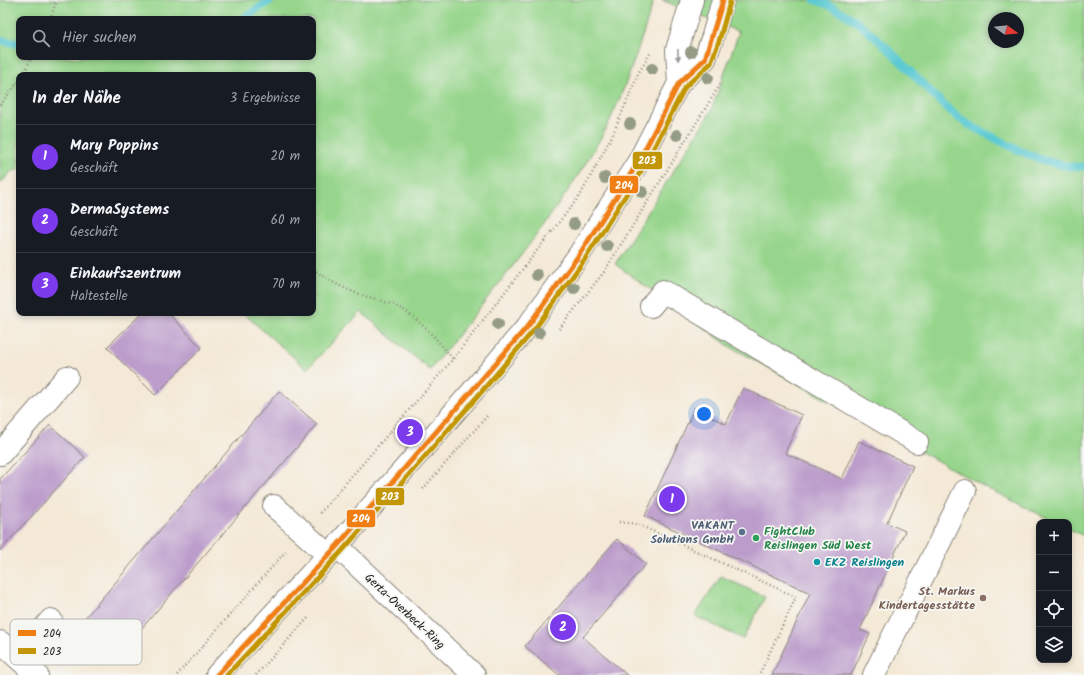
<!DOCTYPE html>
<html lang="de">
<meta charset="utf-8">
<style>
body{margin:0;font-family:Kalam,sans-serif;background:#20242c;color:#f1f3f6}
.controls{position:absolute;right:12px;bottom:12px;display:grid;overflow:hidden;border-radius:8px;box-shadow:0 2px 6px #0003}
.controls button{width:36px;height:36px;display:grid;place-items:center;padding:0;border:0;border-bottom:1px solid #363941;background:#171b24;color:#f1f3f6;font:20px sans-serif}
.compass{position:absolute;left:988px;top:12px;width:36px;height:36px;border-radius:50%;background:#171b24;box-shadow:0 2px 6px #0003;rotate:105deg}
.you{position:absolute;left:704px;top:414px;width:14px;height:14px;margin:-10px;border:3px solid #fff;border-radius:50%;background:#1a73e8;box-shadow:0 0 0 6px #1a73e833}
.badge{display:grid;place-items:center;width:26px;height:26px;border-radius:50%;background:#7c3aed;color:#fff;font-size:13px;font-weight:700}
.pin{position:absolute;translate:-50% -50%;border:2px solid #fff;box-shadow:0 1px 4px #0006}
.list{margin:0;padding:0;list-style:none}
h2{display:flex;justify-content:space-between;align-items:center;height:52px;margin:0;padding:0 16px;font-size:17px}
h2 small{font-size:13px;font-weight:400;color:#9ea1a6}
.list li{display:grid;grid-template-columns:26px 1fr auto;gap:12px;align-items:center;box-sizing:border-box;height:64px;padding:0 16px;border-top:1px solid #363941}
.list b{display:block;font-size:15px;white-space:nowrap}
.list p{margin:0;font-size:13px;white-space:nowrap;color:#9ea1a6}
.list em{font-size:13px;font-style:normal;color:#9ea1a6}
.icon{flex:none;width:22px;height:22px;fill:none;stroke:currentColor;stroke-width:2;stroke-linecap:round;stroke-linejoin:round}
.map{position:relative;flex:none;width:1084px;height:675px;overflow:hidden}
.search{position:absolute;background:#171b24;box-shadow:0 2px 6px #0003;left:16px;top:16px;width:300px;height:44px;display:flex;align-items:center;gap:10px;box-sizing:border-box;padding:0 14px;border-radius:8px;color:#9ea1a6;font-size:15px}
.panel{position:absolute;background:#171b24;box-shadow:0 2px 6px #0003;left:16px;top:72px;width:300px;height:244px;border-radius:8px}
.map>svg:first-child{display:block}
.green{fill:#96d58b;stroke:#597854;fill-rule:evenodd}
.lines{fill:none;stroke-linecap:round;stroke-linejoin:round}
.stream{stroke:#5dcad3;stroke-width:8}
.building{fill:#bb9ccb}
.minor-casing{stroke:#888279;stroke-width:24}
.path{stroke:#888279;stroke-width:2.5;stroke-dasharray:1 3;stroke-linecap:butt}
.minor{stroke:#fff;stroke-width:22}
.bus-1-casing{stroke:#f6f6f2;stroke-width:8}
.bus-2-casing{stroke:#f6f6f2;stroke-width:8}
.bus-1{stroke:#f07e12;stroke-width:5}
.bus-2{stroke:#c29606;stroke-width:5}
.tree{fill:#959c85}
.oneway{fill:#999}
.service-dot{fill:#5c6f8a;stroke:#f6f6f2;stroke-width:1.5}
.leisure-dot{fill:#2e9e5b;stroke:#f6f6f2;stroke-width:1.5}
.culture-dot{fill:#0f9aa8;stroke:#f6f6f2;stroke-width:1.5}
.education-dot{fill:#8d6e63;stroke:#f6f6f2;stroke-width:1.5}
.labels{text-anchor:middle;stroke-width:3.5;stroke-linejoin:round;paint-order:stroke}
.service-label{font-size:12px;font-weight:bold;fill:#4e5e75;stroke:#f6f6f2;text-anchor:end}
.leisure-label{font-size:12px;font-weight:bold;fill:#27864d;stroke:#f6f6f2;text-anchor:start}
.culture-label{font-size:12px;font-weight:bold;fill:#0d838f;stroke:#f6f6f2;text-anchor:start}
.education-label{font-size:12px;font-weight:bold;fill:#785e54;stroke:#f6f6f2;text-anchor:end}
.street-label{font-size:12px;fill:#1c1c1c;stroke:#f6f6f2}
.key{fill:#f6f6f2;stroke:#b5b5b2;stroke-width:1}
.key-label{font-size:11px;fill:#1c1c1c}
.line-badge{stroke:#f6f6f2;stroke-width:1.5}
.badge-label{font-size:11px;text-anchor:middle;font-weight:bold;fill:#fff}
</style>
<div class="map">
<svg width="1084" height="675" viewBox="0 0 1084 675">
<rect width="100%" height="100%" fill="#f6f6f2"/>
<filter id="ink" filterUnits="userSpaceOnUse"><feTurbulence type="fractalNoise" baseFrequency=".025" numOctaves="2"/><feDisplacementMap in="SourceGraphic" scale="8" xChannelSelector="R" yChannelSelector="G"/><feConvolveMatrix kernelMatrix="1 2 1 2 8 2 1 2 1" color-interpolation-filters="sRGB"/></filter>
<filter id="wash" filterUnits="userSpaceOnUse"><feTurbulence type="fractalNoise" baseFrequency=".012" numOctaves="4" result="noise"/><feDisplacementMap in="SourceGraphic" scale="16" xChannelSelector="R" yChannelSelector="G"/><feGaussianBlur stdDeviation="0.9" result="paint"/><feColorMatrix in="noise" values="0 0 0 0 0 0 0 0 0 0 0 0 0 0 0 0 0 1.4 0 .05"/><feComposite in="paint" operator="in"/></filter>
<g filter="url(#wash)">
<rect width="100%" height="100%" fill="#f4e9d6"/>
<path class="green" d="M0,0H654C639,46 625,93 602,136C554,220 490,294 430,370L361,312L307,369L243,313H313V75H19V170L12,171L0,184ZM19,19H313V57H19Z
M662,0H1084V536L1069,529V522H1055L983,486L729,346L615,264L711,111L739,32ZM994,18H1018V42H994Z
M721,576L765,597L743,639L695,616Z"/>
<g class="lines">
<path class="stream" d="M815,0C868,16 912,78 954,114C965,124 980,131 993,137C1009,146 1025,154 1043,160C1054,163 1073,169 1084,166
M242,19L271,0
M0,40L19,44"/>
</g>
<g id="blocks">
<path class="building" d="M142,313H168L202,348L155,395L107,347Z
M743,388L802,415L785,453L842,479L859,441L913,466L887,523L905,531L860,630L870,634L851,675H772L810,593L645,516L694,409L726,424Z
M279,391L317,424L123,650L85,618Z
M50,425L85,457L0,551V479Z
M617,539L646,564L583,637L627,675H559L525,646Z"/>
</g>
</g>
<g filter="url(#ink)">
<use href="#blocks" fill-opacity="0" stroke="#888279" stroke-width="1"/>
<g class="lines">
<defs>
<path id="minor" d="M679,83L677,50L692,0
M651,306L663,291L917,442
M0,454L67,377
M274,506L328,555
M337,546L474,675
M0,642L37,675
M18,658L51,620
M217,675L337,546L472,392L528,326L579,255L639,161L679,83L705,59L713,36L723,0
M874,675L965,491"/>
</defs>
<use href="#minor" class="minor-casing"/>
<path class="path" d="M50,19L57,0
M23,75L32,57
M0,105L19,81
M313,269C329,281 346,290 365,296C379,300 392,303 405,311C424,324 439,342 453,359
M559,329L604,272L718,88L719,82
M423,489L487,416
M320,513L453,359L581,194L613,134L639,72L651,52
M619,522L637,524L796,597L759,675
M177,675L286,551
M256,675L308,618"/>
<use href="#minor" class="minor"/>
<defs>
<path id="bus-1" d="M217,675L337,546L528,326L579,255L639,161L679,83L705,59L723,0"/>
<path id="bus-2" d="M227,675L342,551L477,397L534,330L585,259L645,165L685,87L711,63L720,38L730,2"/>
</defs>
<use href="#bus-1" class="bus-1-casing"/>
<use href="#bus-2" class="bus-2-casing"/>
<use href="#bus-1" class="bus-1"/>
<use href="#bus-2" class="bus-2"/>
</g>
<g class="tree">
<circle cx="691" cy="52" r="6"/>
<circle cx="652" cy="69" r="6"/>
<circle cx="708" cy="78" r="6"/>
<circle cx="630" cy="124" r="6"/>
<circle cx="677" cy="135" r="6"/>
<circle cx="605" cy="178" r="6"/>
<circle cx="642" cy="192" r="6"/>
<circle cx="574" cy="224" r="6"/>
<circle cx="607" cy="246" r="6"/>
<circle cx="537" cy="275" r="6"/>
<circle cx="574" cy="288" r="6"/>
<circle cx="498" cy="324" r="6"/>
<circle cx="539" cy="333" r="6"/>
</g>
<defs><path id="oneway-solid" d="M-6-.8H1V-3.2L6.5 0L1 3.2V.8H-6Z"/></defs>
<use class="oneway" href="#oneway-solid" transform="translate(678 55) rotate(89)"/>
</g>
<circle class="service-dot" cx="742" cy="532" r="4"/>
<circle class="leisure-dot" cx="756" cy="538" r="4"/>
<circle class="culture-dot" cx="817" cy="562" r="4"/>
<circle class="education-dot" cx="983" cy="598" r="4"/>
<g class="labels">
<g class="service-label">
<text x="734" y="529">VAKANT<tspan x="734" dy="14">Solutions GmbH</tspan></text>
</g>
<g class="leisure-label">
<text x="764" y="535">FightClub<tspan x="764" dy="14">Reislingen Süd West</tspan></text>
</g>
<g class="culture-label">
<text x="825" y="566">EKZ Reislingen</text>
</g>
<g class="education-label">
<text x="975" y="595">St. Markus<tspan x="975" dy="14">Kindertagesstätte</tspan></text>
</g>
<g class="street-label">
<text transform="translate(405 611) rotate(43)" y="4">Gerta-Overbeck-Ring</text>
</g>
</g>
<rect x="10" y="619" width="132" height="46" rx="6" class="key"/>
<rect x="18" y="630" width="18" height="6" fill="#f07e12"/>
<rect x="18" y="648" width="18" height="6" fill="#c29606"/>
<g class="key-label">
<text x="43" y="637">204</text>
<text x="43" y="655">203</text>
</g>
<g class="line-badge">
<rect x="632" y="151" width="31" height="19" rx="4" fill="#c29606"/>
<rect x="609" y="175" width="30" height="19" rx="4" fill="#f07e12"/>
<rect x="375" y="487" width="30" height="19" rx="4" fill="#c29606"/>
<rect x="346" y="509" width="30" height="19" rx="4" fill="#f07e12"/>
</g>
<g class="badge-label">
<text x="647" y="164">203</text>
<text x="624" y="189">204</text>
<text x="390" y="500">203</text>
<text x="361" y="522">204</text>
</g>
</svg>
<div class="controls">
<button>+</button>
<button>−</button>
<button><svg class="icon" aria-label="locate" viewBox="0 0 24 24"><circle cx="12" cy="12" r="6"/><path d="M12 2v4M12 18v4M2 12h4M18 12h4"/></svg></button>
<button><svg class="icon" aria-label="layers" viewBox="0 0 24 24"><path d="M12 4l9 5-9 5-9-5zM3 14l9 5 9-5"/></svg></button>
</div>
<svg class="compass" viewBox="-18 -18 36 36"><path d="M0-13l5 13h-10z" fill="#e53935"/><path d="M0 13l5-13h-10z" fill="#9ea1a6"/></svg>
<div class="you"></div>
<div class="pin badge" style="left:672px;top:499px">1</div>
<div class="pin badge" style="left:563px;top:627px">2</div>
<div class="pin badge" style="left:410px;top:432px">3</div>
<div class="search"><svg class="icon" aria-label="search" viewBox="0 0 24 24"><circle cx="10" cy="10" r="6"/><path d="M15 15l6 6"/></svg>Hier suchen</div>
<section class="panel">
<h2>In der Nähe<small>3 Ergebnisse</small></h2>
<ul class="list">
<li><span class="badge">1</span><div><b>Mary Poppins</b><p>Geschäft</p></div><em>20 m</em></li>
<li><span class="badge">2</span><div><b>DermaSystems</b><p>Geschäft</p></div><em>60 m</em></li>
<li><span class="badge">3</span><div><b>Einkaufszentrum</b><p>Haltestelle</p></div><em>70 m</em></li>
</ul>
</section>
</div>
